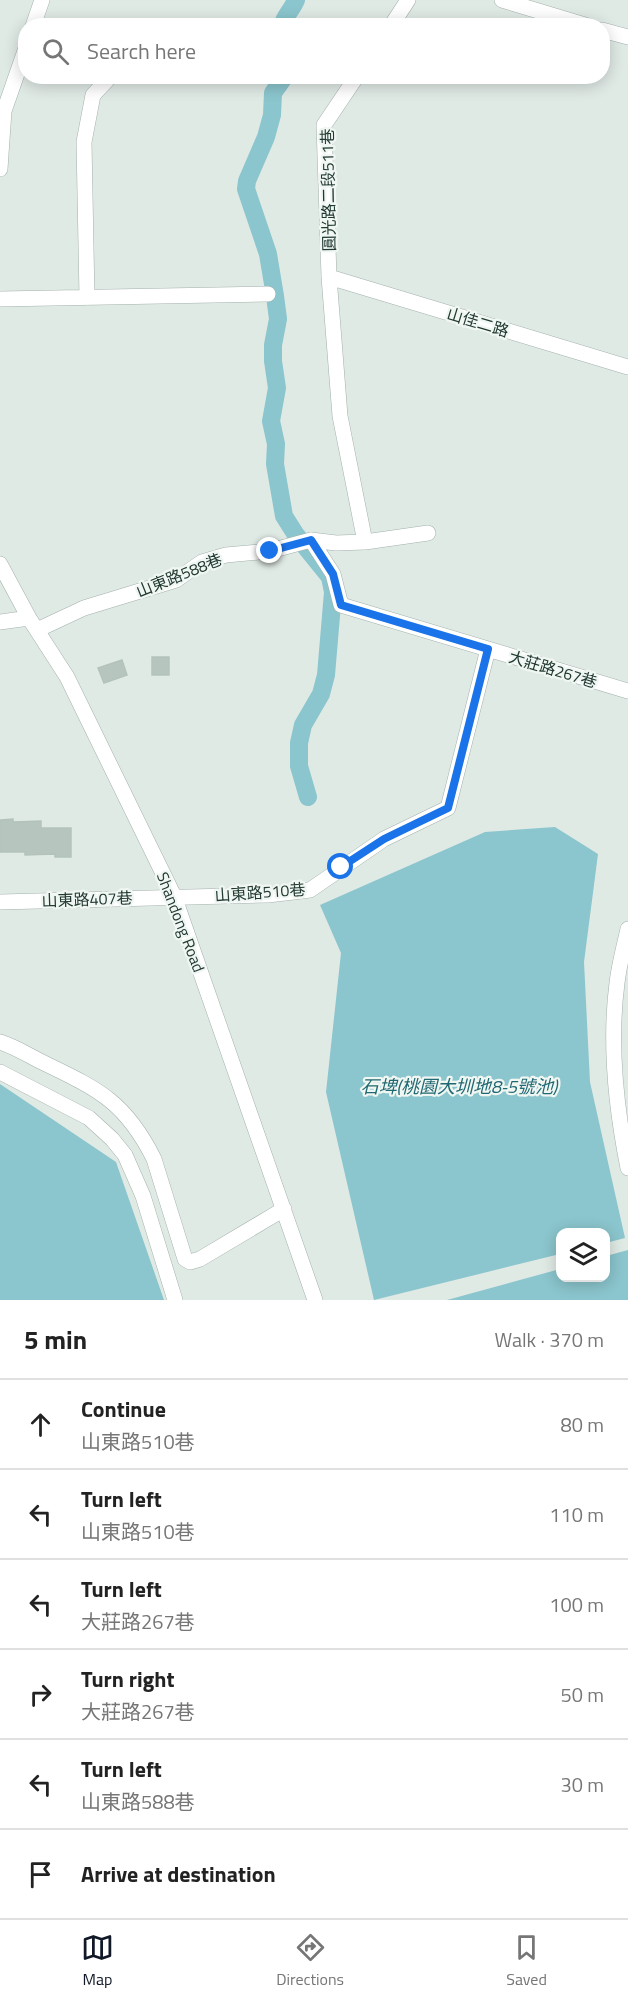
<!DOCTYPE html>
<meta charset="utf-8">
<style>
body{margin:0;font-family:"Titillium Web","Noto Sans TC",sans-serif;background:#f6f6f6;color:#222}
.controls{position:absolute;right:18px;bottom:18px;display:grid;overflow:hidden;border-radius:12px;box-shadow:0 3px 15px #0003}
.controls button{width:54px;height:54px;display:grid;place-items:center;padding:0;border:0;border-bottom:2px solid #e0e0e0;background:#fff;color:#222;font:30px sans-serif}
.stop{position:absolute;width:18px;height:18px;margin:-14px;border:4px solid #1a73e8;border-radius:50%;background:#fff}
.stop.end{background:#1a73e8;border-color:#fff;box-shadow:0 2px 6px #0008}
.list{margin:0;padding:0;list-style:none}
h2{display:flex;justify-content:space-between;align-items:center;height:78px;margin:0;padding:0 24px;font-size:26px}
h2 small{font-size:20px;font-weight:400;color:#767676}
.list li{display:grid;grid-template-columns:39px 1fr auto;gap:18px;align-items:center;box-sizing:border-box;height:90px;padding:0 24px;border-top:2px solid #e0e0e0}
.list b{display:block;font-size:22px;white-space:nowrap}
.list p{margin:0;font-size:20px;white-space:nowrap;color:#767676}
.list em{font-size:20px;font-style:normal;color:#767676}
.icon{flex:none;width:33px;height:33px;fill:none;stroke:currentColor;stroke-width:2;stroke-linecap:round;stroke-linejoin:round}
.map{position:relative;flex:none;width:628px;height:1300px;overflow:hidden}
.search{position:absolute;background:#fff;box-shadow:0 3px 15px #0003;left:18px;right:18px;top:18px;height:66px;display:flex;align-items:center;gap:15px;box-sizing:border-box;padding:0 21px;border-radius:24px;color:#767676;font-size:22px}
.sheet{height:618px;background:#fff}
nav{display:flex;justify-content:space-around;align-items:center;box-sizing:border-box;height:84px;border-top:2px solid #e0e0e0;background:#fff;font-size:16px;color:#767676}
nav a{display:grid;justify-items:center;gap:3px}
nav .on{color:#111827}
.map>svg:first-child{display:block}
.water{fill:#8bc5cd}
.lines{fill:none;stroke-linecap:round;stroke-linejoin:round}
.river{stroke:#8bc5cd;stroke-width:18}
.building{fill:#b6c5be;stroke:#b3c3bc;stroke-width:1.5}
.minor-casing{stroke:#a3b1ac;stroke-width:16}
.minor{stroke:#fff;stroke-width:15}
.route{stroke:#1a73e8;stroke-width:8}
.labels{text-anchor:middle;stroke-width:4.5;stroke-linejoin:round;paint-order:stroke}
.street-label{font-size:16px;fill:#223932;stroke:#f0f7f3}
.water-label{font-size:18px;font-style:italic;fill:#206872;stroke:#f0f7f3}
</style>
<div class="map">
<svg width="628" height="1300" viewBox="0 0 628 1300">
<rect width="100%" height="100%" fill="#e0eae5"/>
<path class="water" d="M555,827L598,854L584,962L590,1082L625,1238L606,1243V1232H560V1254L374,1300L326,1092L341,953L320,905L485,832Z
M0,1084L116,1162L164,1300H0Z
M628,1250V1300H447L560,1269V1278H606V1256Z"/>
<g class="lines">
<path class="river" d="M282,26C285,15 292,10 296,0
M285,76L273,93L272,115L266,137L247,181L246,189L268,254L275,296L278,319L273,345V361L277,388L271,421L276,444L275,464L284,516L296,535L330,577L333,592L326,675L321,694L303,725L299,743V766L308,797"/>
</g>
<path class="building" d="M152,657H169V675H152Z
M122,660L127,675L104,683L98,668Z
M13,819V822L41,821V828H71V857H55V854L25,855V852H0V820Z"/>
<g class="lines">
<defs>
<path id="minor" d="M502,0L588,26
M33,26L42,0
M391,26L408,0
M602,30L628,37
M357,76L324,125L329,277L340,416L365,542
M0,169L4,111L26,48
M329,277L628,367
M87,298L84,142L93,95L109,78
M0,299L268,294
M311,540L333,574L341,605L628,691
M0,564L29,618L67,677L174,896L315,1300
M0,622L29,618
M37,630L84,608L176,580L202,562L226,555L270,551L311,540L336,543L365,542L428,533
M0,902L268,895L310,890L384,839L448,808L488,649
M628,929C624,947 619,965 617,983C609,1044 616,1108 628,1168
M0,1042C16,1047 31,1057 46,1064C100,1090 126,1103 154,1159L185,1259L190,1262L200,1259L284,1209
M0,1072L89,1118L112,1139L125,1155L143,1196L175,1300"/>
</defs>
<use href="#minor" class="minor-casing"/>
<use href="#minor" class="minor"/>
</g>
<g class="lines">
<path class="route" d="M270,551L311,540L333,574L341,605L488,649L448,808L384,839L341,867"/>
</g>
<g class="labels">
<g class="street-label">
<text transform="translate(328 190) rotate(-91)" y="6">圓光路二段511巷</text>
<text transform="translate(478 322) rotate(17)" y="6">山佳二路</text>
<text transform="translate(179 575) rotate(-22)" y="6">山東路588巷</text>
<text transform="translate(553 669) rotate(17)" y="6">大莊路267巷</text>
<text transform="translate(260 892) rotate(-4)" y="6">山東路510巷</text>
<text transform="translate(87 899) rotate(-2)" y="6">山東路407巷</text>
<text transform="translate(181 922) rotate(69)" y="6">Shandong Road</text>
</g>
<g class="water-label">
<text x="459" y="1093">石埤(桃園大圳地8-5號池)</text>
</g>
</g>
</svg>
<div class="controls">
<button><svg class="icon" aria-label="layers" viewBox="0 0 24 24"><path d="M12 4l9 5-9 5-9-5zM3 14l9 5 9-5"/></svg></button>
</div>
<div class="stop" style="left:341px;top:867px"></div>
<div class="stop end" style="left:270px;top:551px"></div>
<div class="search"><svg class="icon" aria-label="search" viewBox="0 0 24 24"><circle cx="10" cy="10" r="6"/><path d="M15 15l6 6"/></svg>Search here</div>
</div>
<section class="sheet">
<h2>5 min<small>Walk · 370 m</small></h2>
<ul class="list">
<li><svg class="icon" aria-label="ahead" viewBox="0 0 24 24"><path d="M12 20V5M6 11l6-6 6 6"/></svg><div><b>Continue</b><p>山東路510巷</p></div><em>80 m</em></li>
<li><svg class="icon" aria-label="left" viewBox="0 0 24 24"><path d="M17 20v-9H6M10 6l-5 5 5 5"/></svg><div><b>Turn left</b><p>山東路510巷</p></div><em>110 m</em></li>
<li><svg class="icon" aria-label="left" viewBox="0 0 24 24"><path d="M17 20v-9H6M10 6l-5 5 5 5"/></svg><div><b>Turn left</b><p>大莊路267巷</p></div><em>100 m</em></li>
<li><svg class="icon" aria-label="right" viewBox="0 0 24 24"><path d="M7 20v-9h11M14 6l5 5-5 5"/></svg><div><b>Turn right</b><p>大莊路267巷</p></div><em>50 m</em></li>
<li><svg class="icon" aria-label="left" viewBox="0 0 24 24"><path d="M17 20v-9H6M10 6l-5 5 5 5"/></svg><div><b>Turn left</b><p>山東路588巷</p></div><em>30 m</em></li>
<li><svg class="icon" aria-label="arrive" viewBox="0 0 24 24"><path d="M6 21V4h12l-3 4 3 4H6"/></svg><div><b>Arrive at destination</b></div></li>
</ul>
</section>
<nav>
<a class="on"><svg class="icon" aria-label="map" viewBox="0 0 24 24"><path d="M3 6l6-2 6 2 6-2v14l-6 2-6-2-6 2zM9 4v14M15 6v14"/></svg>Map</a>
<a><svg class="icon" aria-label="directions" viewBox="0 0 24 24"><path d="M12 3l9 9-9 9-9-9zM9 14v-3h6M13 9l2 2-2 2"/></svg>Directions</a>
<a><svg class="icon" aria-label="saved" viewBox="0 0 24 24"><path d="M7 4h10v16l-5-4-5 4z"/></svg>Saved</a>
</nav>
